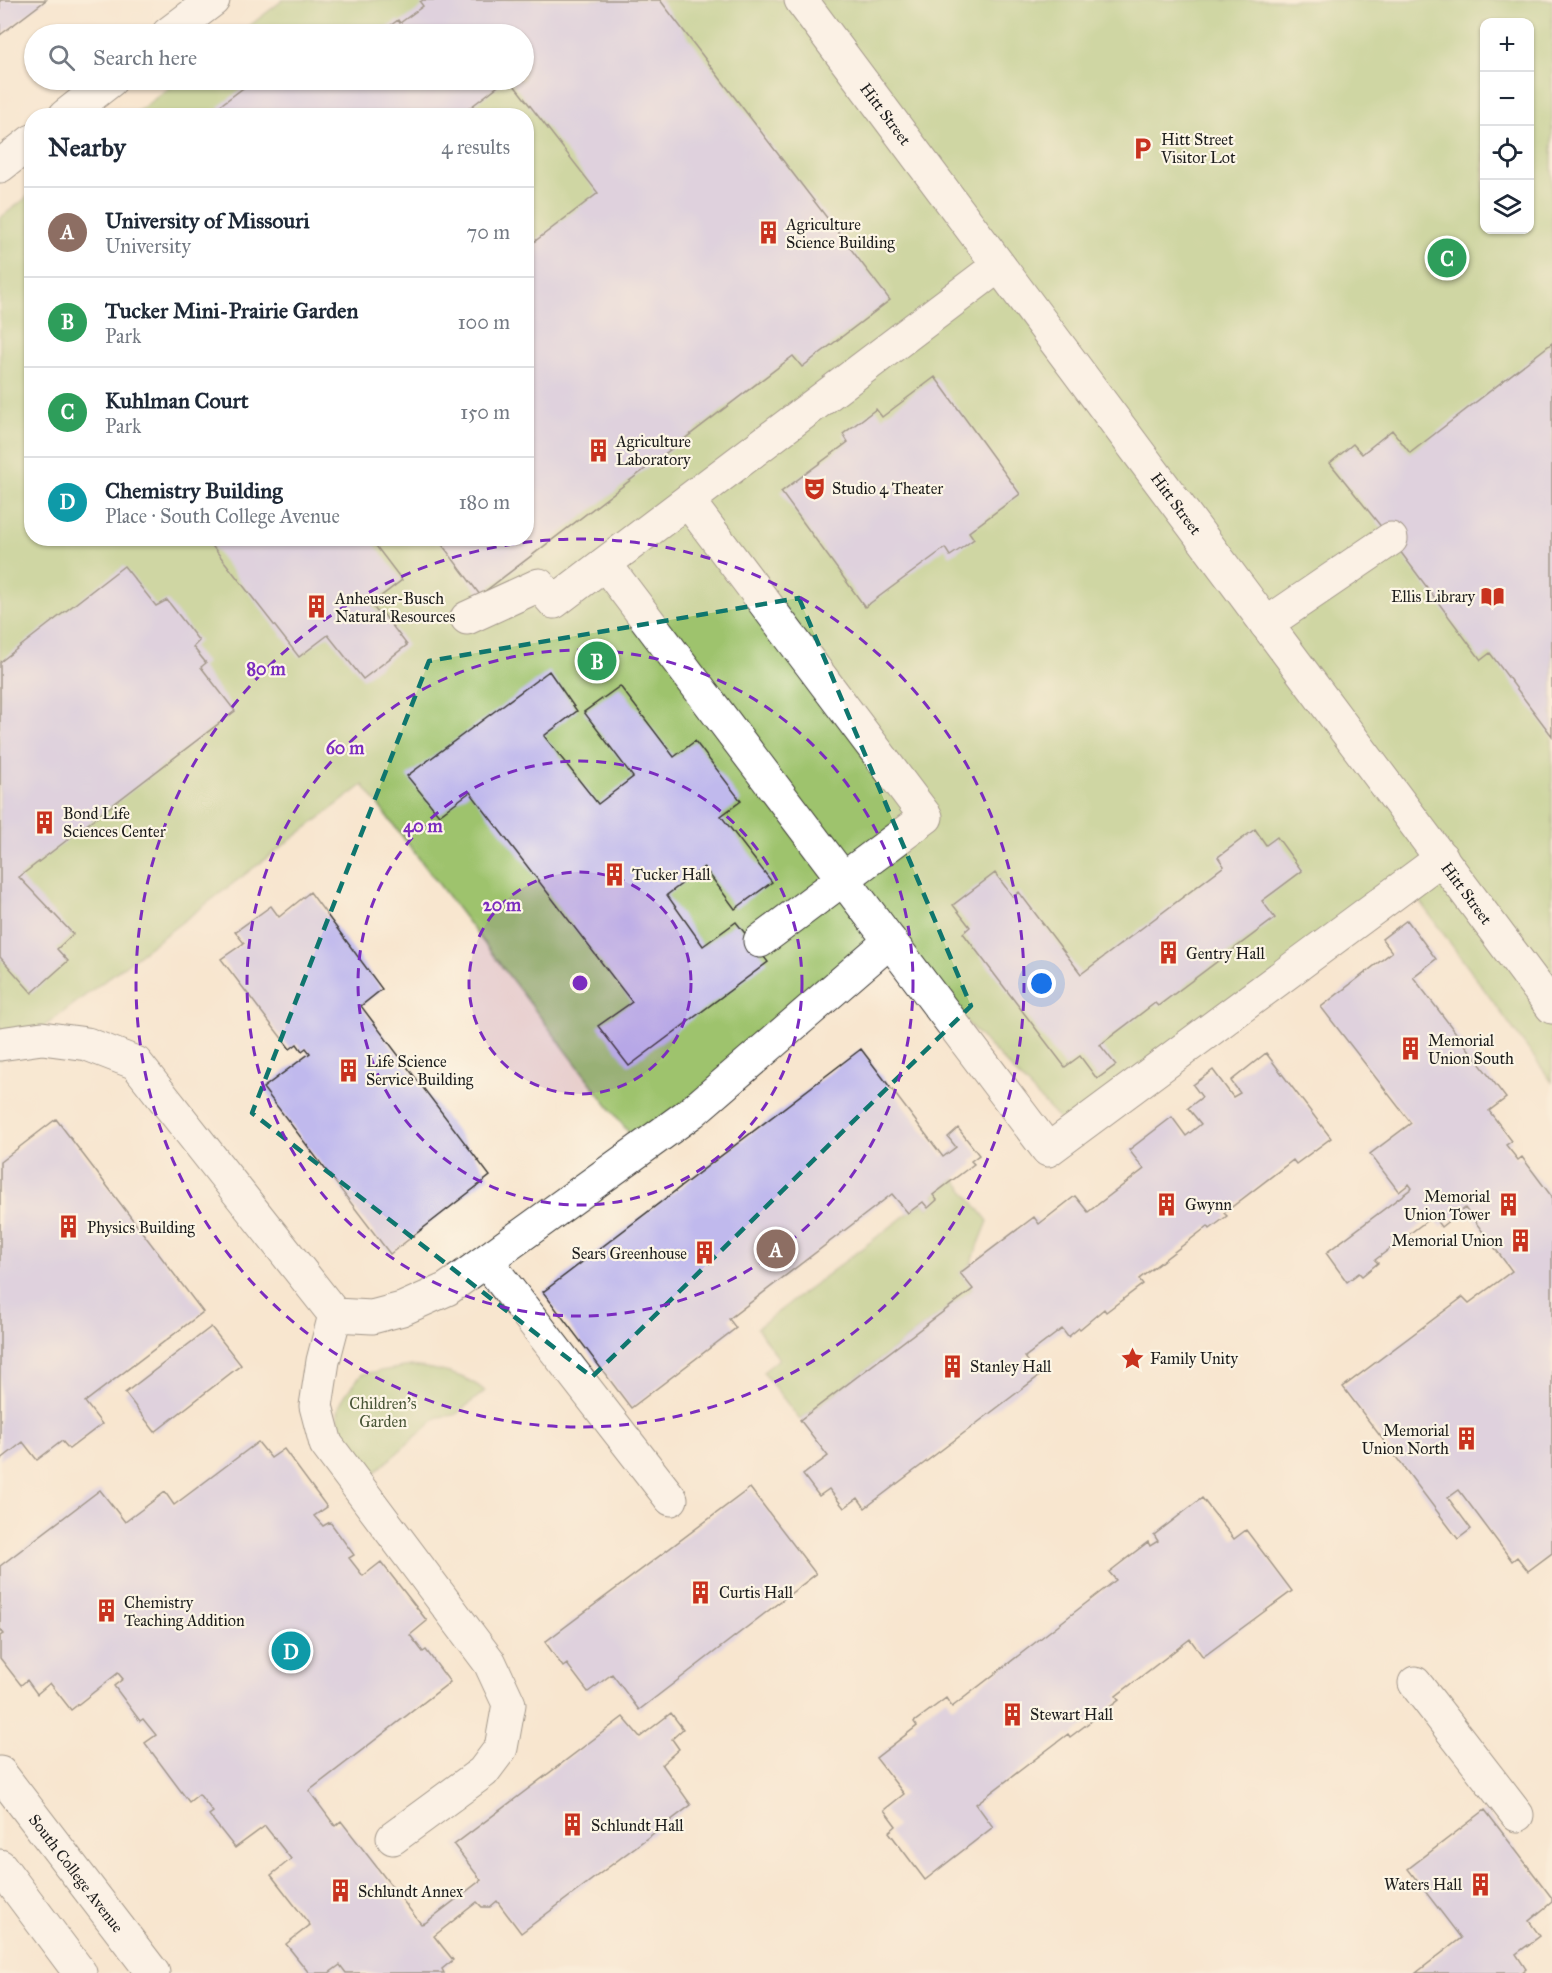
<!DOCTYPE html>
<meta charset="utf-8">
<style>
body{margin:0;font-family:"IM FELL Great Primer",serif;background:#f6f6f7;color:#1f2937}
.controls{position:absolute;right:18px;top:18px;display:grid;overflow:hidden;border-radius:12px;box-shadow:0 2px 4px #0004}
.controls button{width:54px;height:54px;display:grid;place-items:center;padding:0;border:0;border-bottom:2px solid #e0e1e3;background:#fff;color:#1f2937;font:30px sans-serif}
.you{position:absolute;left:1042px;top:984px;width:21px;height:21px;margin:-15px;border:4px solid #fff;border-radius:50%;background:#1a73e8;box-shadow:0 0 0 9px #1a73e833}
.badge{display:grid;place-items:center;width:39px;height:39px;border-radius:50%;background:#c8321e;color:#fff;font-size:20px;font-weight:700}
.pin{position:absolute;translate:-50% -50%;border:3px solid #fff;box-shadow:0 2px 6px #0006}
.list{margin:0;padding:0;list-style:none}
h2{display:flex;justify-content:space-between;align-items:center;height:78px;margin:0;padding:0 24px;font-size:26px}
h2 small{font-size:20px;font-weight:400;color:#747a83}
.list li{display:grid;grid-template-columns:39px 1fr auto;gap:18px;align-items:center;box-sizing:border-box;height:90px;padding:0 24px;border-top:2px solid #e0e1e3}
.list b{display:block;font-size:22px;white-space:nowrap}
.list p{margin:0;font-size:20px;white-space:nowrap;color:#747a83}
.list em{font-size:20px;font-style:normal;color:#747a83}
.icon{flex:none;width:33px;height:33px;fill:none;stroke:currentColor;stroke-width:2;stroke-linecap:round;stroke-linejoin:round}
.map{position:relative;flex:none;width:1552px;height:1973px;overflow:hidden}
.search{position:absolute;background:#fff;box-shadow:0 2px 4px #0004;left:24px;top:24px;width:510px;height:66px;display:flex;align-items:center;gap:15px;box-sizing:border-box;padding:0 21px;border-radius:33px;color:#747a83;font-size:22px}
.panel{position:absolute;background:#fff;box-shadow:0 2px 4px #0004;left:24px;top:108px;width:510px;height:438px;border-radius:24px}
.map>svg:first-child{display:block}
.green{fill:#9ec36d;stroke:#5d7044;stroke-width:1.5;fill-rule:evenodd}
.building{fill:#c0b9ed}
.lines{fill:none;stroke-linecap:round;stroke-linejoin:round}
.minor-casing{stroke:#3d3a37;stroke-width:35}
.major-casing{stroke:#3d3a37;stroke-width:35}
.minor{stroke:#fff;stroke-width:33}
.major{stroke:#fff;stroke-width:33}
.marked{fill:none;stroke:#0f766e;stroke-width:4.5;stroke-dasharray:12 8;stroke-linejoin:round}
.ring{fill:none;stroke:#7b2cbf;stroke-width:3;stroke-dasharray:10 8}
.labels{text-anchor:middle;stroke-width:4.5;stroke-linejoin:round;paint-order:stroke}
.street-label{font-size:16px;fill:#1c1c1c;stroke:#fcf5e5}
.poi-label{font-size:16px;fill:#1c1c1c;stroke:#fcf5e5;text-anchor:start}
.park-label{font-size:16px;fill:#4a5638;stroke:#fcf5e5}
.centre{fill:#7b2cbf;stroke:#fcf5e5;stroke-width:3}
.ring-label{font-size:18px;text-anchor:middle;font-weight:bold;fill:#7b2cbf;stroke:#fcf5e5;stroke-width:4.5;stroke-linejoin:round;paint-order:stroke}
</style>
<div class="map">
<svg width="1552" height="1973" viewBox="0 0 1552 1973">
<rect width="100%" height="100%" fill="#fcf5e5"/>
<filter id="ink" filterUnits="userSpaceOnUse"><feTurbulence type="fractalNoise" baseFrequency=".0167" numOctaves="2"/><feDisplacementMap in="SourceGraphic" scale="12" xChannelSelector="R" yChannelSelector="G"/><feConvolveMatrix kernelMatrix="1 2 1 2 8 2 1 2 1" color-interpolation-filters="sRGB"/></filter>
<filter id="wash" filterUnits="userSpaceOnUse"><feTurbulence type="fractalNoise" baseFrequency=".008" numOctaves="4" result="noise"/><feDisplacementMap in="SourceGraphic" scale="24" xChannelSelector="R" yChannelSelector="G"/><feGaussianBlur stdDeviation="1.35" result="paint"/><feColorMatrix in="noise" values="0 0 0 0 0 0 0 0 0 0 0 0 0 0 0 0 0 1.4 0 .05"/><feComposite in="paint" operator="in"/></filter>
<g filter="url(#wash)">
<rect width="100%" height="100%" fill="#f8e6cf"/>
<path class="green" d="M283,0H1552V1082L1407,884L1064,1124L889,941L642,1150L363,785L0,1060V218L31,194L32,538H526V116L133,115L180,80H524V34H239ZM1484,22H1530V230H1484Z
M955,1179L988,1221L970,1266L960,1273L973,1289L800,1420L763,1372L779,1359L757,1328L923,1202L928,1208L937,1200L933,1195Z
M411,1366C437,1369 465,1374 485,1391L455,1415L438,1417L372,1475C362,1461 337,1432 338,1414C338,1400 354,1384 362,1374Z"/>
<g id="blocks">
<path class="building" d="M0,0H46L0,35Z
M423,0H660L890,300L802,367L793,356L480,595L437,538H526V248L598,193L510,80H524V34H379L398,20L400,23L423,6L420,2Z
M254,80H506L459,116H225L218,107Z
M1552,343V736L1490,653L1481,660L1391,539L1330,463L1353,444L1362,454L1392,430L1410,453Z
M935,377L1020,494L969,532L974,539L959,550L950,556L945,548L865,607L781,492L848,442L843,434L876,409L882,417Z
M206,538H370L402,580L371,604L378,613L381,611L407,645L363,679L328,635L299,657Z
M124,566L156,606L167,600L199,641L193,647L206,663L201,667L235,711L19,877L73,934L57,949L68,961L32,993L0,957V662Z
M549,671L577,711L544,736L598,804L633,777L584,712L620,686L674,757L695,741L741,801L721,816L772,882L735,909L704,867L667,895L703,946L736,922L768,962L629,1066L598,1026L632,1002L470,792L439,815L407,776Z
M1255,829L1266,845L1277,837L1302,871L1262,901L1275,918L1158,1006L1155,1003L1100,1045L1116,1065L1097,1079L1080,1056L1065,1067L963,933L970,927L953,905L995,873L1013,897L1019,892L1081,974L1224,866L1218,857Z
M310,892L382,989L361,1006L490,1176L390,1254L263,1088L310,1053L306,1048L302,1051L297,1044L290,1049L221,959L244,943L235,932L271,906L279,917Z
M1407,920L1436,959L1413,977L1506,1098L1489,1111L1512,1141L1506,1145L1518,1160L1522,1157L1552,1197V1553L1528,1571L1517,1557L1512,1561L1459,1490L1448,1498L1471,1529L1458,1539L1343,1387L1463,1297L1469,1303L1512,1271L1465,1208L1441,1227L1433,1216L1375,1260L1378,1263L1362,1276L1359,1273L1347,1282L1326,1253L1412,1188L1409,1184L1399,1192L1370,1154L1411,1123L1321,1007L1392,952L1382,939Z
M861,1049L943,1157L956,1147L948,1137L958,1128L979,1155L971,1161L974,1164L933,1195L937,1200L928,1208L923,1202L908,1213L892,1194L729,1319L736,1328L631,1408L543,1292Z
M1266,1053L1331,1138L1296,1164L1293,1160L1224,1213L1227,1216L1210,1229L1208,1226L1139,1279L1143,1284L1106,1312L1104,1309L1080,1329L1079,1328L1068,1337L1062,1329L1025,1357L1039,1376L865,1508L858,1498L844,1508L829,1489L819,1496L803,1475L828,1456L800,1420L973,1289L960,1273L1034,1217L1039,1224L1075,1196L1088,1212L1144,1169L1129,1150L1172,1117L1186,1136L1201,1124L1188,1108L1202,1097L1193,1085L1213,1070L1233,1097L1240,1093L1231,1081Z
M56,1119L203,1312L85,1402L102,1424L69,1449L62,1441L37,1460L23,1442L0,1460V1162Z
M211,1327L241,1365L155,1432L125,1393Z
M258,1442L271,1458L284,1449L327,1507L314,1516L323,1526L330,1522L354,1555L349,1558L363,1576L381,1562L427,1621L410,1635L423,1652L426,1650L450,1682L309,1791L335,1826L341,1821L421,1924L425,1923L481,1880L454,1845L623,1717L640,1737L671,1713L683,1729L672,1739L679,1749L662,1764L691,1805L521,1933L497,1901L490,1907H482L477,1902L434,1936L453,1960L442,1969L444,1973H346L340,1965L329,1973H309L286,1944L310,1925L271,1875L291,1859L265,1826L235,1848L209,1815L213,1812L199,1794L189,1802L145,1743L156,1735L143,1719L140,1721L114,1686L123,1679L118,1673L71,1710L50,1683L37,1694L27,1680L21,1685L0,1658V1636L3,1634L0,1630V1566L100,1490L125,1522L165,1492L174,1505Z
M750,1488L816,1574L639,1710L612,1674L588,1692L567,1664L563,1667L545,1642Z
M1202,1498L1234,1539L1246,1530L1292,1591L1203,1657L1190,1639L1116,1696L1119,1700L1070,1737L1068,1734L976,1804L993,1827L925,1880L889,1832L896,1826L884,1810L904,1794L876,1758L917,1726L914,1722L946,1698L952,1707L1116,1580L1109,1572L1148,1542L1150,1546L1158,1541L1154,1535Z
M1485,1810L1552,1898V1902L1529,1921L1540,1936L1516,1954L1526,1969L1521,1973H1416L1461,1938L1408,1869Z"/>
</g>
</g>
<g filter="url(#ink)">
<use href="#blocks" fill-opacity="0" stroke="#3d3a37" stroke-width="1.5"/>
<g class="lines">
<defs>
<g id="minor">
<path id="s1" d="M801,0L1552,1007"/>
<path d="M168,34L213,0"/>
<path d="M65,116L111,80"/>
<path d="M0,166L32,141"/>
<path d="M688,501L926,817L760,941"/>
<path d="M605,564L1048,1150L1442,858"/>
<path d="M467,618L539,585L554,602L998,266"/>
<path d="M1266,624L1391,539"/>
<path d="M0,1044L42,1038L87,1044L136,1063L335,1315L372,1317L402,1309L447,1289L692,1112L890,941"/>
<path d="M487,1262L671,1499"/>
<path d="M335,1315L323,1361L316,1406L326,1444L490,1663L509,1704L501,1748L483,1772L393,1838"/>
<path d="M1415,1683L1517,1815"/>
</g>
<g id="major">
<path id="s2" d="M0,1773L153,1973"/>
<path d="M0,1866L80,1973"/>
</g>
</defs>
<use href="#minor" class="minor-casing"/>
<use href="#major" class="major-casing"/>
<use href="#minor" class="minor"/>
<use href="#major" class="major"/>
</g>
</g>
<path d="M0 0H1552V1973H0ZM799,598L971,1006L592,1377L252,1113L429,661Z" fill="#f8e6cf" fill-opacity=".55" fill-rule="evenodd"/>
<path class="marked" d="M799,598L971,1006L592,1377L252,1113L429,661Z"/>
<circle cx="580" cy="983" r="111" fill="#7b2cbf" fill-opacity=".12"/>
<g class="ring">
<circle cx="580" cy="983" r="111"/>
<circle cx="580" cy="983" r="222"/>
<circle cx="580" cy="983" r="333"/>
<circle cx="580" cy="983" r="444"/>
</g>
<defs>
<symbol id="parking-bare" viewBox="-9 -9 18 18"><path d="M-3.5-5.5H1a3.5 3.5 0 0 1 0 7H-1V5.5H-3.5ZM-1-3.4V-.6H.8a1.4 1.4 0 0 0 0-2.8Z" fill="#c8321e" stroke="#fcf5e5" stroke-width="2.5" paint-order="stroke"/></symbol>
<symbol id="building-bare" viewBox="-9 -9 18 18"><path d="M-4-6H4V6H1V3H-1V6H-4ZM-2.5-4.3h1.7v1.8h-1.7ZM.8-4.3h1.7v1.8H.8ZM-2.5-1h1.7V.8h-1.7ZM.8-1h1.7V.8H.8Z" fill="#c8321e" stroke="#fcf5e5" stroke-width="2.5" paint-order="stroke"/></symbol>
<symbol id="theatre-bare" viewBox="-9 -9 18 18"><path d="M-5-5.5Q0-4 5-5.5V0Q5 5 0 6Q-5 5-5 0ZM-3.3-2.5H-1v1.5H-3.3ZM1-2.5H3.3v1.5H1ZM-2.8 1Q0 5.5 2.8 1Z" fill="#c8321e" stroke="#fcf5e5" stroke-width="2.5" paint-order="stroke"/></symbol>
<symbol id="library-bare" viewBox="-9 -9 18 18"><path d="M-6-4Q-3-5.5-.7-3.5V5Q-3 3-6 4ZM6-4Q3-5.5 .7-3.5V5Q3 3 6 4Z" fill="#c8321e" stroke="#fcf5e5" stroke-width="2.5" paint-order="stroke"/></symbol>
<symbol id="sight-bare" viewBox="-9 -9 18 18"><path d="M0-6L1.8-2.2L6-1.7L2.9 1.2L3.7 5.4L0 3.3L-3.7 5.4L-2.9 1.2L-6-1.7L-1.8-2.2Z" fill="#c8321e" stroke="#fcf5e5" stroke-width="2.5" paint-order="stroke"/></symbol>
</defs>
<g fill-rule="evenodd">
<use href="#parking-bare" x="1126" y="132" width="33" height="33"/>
<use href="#building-bare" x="752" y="216" width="33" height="33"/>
<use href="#building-bare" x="582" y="434" width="33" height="33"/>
<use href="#theatre-bare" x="798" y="472" width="33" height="33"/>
<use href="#library-bare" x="1476" y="580" width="33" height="33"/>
<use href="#building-bare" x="300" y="590" width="33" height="33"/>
<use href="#building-bare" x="28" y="806" width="33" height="33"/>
<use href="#building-bare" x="598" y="858" width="33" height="33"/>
<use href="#building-bare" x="1152" y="936" width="33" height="33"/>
<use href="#building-bare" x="1394" y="1032" width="33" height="33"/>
<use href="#building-bare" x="332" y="1054" width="33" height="33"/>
<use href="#building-bare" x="1150" y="1188" width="33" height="33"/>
<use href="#building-bare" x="1492" y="1188" width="33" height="33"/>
<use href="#building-bare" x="52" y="1210" width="33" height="33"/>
<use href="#building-bare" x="1504" y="1224" width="33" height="33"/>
<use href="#building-bare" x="688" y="1236" width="33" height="33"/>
<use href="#sight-bare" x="1116" y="1342" width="33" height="33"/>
<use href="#building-bare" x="936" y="1350" width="33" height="33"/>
<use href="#building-bare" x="1450" y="1422" width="33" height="33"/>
<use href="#building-bare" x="684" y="1576" width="33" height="33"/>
<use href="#building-bare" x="90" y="1594" width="33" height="33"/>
<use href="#building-bare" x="996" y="1698" width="33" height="33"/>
<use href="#building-bare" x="556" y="1808" width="33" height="33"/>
<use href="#building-bare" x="1464" y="1868" width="33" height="33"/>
<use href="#building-bare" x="324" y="1874" width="33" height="33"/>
</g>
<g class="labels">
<g class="street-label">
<text dy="6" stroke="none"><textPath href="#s1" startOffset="142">Hitt Street</textPath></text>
<text dy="6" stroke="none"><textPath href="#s1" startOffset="628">Hitt Street</textPath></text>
<text dy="6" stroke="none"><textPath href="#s1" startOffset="1114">Hitt Street</textPath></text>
<text dy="6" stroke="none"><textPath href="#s2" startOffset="126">South College Avenue</textPath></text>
</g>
<g class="poi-label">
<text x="1161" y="145">Hitt Street<tspan x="1161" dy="18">Visitor Lot</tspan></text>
<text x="786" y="230">Agriculture<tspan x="786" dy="18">Science Building</tspan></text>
<text x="616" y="447">Agriculture<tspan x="616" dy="18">Laboratory</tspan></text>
<text x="832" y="494">Studio 4 Theater</text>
<text x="1475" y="602" text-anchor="end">Ellis Library</text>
<text x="335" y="604">Anheuser-Busch<tspan x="335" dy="18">Natural Resources</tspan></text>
<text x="63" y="819">Bond Life<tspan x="63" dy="18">Sciences Center</tspan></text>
<text x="632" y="880">Tucker Hall</text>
<text x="1186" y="959">Gentry Hall</text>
<text x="1428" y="1046">Memorial<tspan x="1428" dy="18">Union South</tspan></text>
<text x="366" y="1067">Life Science<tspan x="366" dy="18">Service Building</tspan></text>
<text x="1490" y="1202" text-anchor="end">Memorial<tspan x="1490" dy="18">Union Tower</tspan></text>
<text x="1185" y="1210">Gwynn</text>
<text x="87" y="1233">Physics Building</text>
<text x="1503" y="1246" text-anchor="end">Memorial Union</text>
<text x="687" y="1259" text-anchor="end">Sears Greenhouse</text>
<text x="1150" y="1364">Family Unity</text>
<text x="970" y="1372">Stanley Hall</text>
<text x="1449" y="1436" text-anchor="end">Memorial<tspan x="1449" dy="18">Union North</tspan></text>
<text x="719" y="1598">Curtis Hall</text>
<text x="124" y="1608">Chemistry<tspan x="124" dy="18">Teaching Addition</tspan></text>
<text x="1030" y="1720">Stewart Hall</text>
<text x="591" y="1831">Schlundt Hall</text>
<text x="1462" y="1890" text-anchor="end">Waters Hall</text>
<text x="358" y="1897">Schlundt Annex</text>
</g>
<g class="park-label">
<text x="383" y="1409">Children's<tspan x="383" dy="18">Garden</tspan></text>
</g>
</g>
<circle cx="580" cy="983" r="9" class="centre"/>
<g class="ring-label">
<text x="266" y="675">80 m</text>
<text x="345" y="754">60 m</text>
<text x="423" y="832">40 m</text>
<text x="502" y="911">20 m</text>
</g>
</svg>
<div class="controls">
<button>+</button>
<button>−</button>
<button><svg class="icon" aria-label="locate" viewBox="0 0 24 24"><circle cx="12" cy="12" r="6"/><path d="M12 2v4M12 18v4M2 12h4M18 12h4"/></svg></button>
<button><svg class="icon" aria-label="layers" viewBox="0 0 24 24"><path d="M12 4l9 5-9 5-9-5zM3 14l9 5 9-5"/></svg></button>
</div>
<div class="you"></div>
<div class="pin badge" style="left:776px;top:1249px;background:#8d6e63">A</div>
<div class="pin badge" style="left:597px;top:661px;background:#2e9e5b">B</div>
<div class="pin badge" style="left:1447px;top:258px;background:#2e9e5b">C</div>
<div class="pin badge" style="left:291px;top:1651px;background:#0f9aa8">D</div>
<div class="search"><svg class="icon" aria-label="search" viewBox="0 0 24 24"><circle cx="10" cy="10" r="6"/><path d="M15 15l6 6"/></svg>Search here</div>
<section class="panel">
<h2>Nearby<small>4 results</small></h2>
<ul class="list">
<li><span class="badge" style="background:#8d6e63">A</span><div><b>University of Missouri</b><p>University</p></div><em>70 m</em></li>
<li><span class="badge" style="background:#2e9e5b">B</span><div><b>Tucker Mini-Prairie Garden</b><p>Park</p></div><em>100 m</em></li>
<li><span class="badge" style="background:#2e9e5b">C</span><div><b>Kuhlman Court</b><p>Park</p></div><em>150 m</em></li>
<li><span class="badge" style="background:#0f9aa8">D</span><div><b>Chemistry Building</b><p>Place · South College Avenue</p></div><em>180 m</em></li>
</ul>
</section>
</div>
